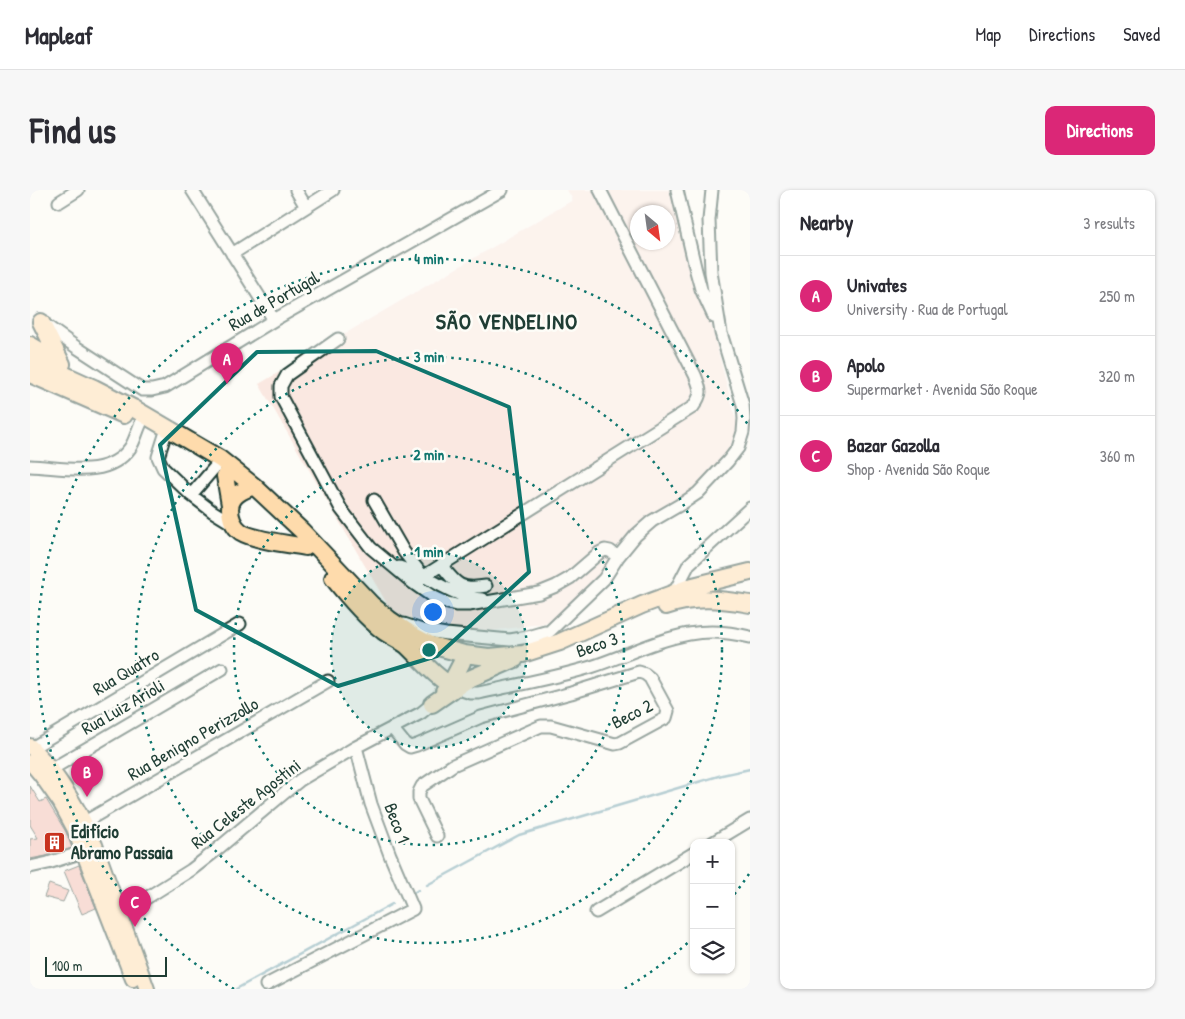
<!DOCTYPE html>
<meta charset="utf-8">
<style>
body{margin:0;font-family:"Patrick Hand",sans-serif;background:#f7f7f7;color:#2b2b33}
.controls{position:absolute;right:15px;bottom:15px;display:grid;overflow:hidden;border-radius:10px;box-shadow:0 1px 4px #0004}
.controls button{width:45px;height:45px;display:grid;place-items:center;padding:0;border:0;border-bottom:1px solid #e1e1e2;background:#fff;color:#2b2b33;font:25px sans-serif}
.compass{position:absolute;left:600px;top:15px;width:45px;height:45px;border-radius:50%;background:#fff;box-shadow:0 1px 4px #0004;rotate:151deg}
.scale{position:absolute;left:15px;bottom:12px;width:122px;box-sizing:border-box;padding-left:5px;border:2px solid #1f3d34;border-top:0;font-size:14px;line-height:18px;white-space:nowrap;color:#1f3d34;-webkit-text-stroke:4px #fdfcf7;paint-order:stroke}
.you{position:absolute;left:402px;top:421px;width:18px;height:18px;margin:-12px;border:4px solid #fff;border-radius:50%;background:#1a73e8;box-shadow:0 0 0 8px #1a73e833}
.badge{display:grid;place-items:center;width:32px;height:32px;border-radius:50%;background:#db2777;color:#fff;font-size:16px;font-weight:700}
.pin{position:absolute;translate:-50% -41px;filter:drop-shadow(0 1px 2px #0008)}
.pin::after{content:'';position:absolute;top:26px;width:18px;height:15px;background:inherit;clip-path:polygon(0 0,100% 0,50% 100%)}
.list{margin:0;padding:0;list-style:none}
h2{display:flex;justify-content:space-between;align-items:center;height:65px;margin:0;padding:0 20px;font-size:21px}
h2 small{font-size:16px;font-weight:400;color:#7c7c81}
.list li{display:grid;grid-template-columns:32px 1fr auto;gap:15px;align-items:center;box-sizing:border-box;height:80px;padding:0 20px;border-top:1px solid #e1e1e2}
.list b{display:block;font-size:19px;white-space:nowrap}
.list p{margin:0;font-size:16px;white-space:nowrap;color:#7c7c81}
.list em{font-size:16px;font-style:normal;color:#7c7c81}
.icon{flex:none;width:28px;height:28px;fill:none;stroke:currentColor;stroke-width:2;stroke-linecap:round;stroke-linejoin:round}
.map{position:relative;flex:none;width:720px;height:799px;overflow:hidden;border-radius:10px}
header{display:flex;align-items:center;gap:30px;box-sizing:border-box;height:70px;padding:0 25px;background:#fff;border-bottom:1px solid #e1e1e2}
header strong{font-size:24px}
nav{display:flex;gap:28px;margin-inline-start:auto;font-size:18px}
.intro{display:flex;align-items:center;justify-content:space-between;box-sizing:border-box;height:120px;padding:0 30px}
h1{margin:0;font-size:35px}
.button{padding:12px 22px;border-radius:10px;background:#db2777;color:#fff;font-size:18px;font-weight:700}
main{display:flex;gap:30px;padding:0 30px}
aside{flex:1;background:#fff;border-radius:10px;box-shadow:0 1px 4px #0004}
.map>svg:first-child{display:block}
.built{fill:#fae8e1;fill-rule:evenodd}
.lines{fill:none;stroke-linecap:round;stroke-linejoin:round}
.stream{stroke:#6399a7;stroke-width:2.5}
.building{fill:#f2b8ad;stroke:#1f3d34}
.minor-casing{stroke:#1f3d34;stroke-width:15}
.major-casing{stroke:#1f3d34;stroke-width:18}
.highway-casing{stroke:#1f3d34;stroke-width:20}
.minor{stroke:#fdfcf7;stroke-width:11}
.major{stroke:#fedbac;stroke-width:14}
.highway{stroke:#fedbac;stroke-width:16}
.marked{fill:none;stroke:#0f766e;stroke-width:4;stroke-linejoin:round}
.ring{fill:none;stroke:#0f766e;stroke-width:2.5;stroke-dasharray:2.5 5}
.labels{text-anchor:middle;stroke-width:5;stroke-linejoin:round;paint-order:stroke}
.street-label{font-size:18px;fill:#1f3d34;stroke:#fdfcf7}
.poi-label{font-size:18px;font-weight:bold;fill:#1f3d34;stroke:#fdfcf7;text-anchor:start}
.district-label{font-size:22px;font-weight:bold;letter-spacing:1px;fill:#1f3d34;stroke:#fdfcf7}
.centre{fill:#0f766e;stroke:#fdfcf7;stroke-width:2.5}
.ring-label{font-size:15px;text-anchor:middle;font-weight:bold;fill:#0f766e;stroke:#fdfcf7;stroke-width:5;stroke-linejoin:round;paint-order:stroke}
</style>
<header>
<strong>Mapleaf</strong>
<nav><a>Map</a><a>Directions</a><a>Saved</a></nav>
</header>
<div class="intro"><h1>Find us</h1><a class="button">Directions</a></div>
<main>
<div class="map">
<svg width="720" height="799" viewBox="0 0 720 799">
<rect width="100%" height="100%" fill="#fdfcf7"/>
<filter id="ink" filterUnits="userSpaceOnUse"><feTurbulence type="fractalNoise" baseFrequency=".02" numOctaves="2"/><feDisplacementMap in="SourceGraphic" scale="10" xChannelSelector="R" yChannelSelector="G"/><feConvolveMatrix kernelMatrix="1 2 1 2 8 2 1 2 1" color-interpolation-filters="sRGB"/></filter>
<g filter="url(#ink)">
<path class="built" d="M537,0H646L708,238L689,281L522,432L448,443L363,424L229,194L543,10ZM608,22H638V52H608Z"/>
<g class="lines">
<path class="stream" d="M397,695L489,645L692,585L720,579
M382,704L388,700
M206,799L362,714"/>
</g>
<path class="building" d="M0,596L10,612L16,609L36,642L42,658L16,666L0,669V649L8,648L0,635Z
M49,675L66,718L52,724L34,681Z
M19,694L38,701L33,712L14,707Z"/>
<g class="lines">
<defs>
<path id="minor" d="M162,0L244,130
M266,0L276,17
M647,0L666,81L671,99L684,127
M29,12L48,0
M202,64L303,0
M14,134L46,157L112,200H122L135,197L244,130L472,0
M308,149L257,185L251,196V207L311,319L341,358L383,393L403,407L414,412L426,415H439L509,403L526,396L540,388L569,363L575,360L580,361L588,367
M135,245L128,267L133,278L161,305L182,321L203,334
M0,276C33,277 77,290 100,258C105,251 107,241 111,233
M161,305L185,277
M344,310L374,362L393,386
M411,375C427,395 430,400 456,396
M369,377C377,380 387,383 395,387C417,398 427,407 453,409
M383,393L663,217C673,203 671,200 665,185L570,0
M644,403L659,374L720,318
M374,434L392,440L416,444L480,450L498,447L515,442
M498,459L521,440L574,389L588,367L606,345L622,331L653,313L668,303L698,271L708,258L713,242L714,229L713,215L691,143L681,82L679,30L682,0
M425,498L441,503H449C486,495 524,488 561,477C593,467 625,450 659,444C680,440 700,442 720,447
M362,538L375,554L380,557L387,555L451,527L541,503L609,482L615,484L620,488L638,521L636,528L590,553L585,554L521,536H511L423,575L392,596L389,602V609L407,646
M0,559L210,434
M15,583L192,479
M46,637L298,491
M682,653L720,630
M0,677L18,673L53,662
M566,722L664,663
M83,729L161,680L184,662L253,604L270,590L326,557L391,523L402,514
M236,795L383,719L360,665L341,614L326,557"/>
<path id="major" d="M0,556C28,583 49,619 65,655L117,799
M0,572L11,585L30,612L44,638L103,789"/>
<path id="highway" d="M11,132L32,174
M0,155L32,174
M0,169L64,198L103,218L190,269L224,296L272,341L342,415L359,429L384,446L401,455L434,464L459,467L493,464L530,452L612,415L663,396L720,382
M0,184L94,225
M195,286L200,315
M224,296C213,300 201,305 200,318C200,327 203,336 211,342C224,350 259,354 276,357
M303,388C318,407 334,426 353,441C360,446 369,450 376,455C392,470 406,488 425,498
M636,416C665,406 690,409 720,414
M414,502L420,495L432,472
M402,514L437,490L485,469"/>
</defs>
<use href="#minor" class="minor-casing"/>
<use href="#major" class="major-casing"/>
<use href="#highway" class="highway-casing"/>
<use href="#minor" class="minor"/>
<use href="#major" class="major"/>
<use href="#highway" class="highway"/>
</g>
</g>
<path d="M0 0H720V799H0ZM346,161L479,217L499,382L407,466L308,496L166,420L130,255L227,162Z" fill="#fdfcf7" fill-opacity=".55" fill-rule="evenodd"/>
<path class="marked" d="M346,161L479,217L499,382L407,466L308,496L166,420L130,255L227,162Z"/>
<circle cx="399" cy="460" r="98" fill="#0f766e" fill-opacity=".12"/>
<g class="ring">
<circle cx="399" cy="460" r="98"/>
<circle cx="399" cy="460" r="195"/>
<circle cx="399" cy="460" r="293"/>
<path d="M719 684A391 391 0 0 1 703 706M663 748A391 391 0 0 1 594 799M204 799A391 391 0 1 1 719 236"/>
</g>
<defs>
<symbol id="building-square" viewBox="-11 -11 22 22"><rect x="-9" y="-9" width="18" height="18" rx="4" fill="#c8321e" stroke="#fdfcf7"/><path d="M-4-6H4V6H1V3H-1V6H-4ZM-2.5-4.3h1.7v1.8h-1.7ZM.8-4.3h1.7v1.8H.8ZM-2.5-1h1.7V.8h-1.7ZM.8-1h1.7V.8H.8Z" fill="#fff"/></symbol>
</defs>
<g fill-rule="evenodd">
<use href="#building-square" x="12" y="640" width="25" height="25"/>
</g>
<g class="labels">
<g class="street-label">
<text transform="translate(244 111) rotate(-30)" y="6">Rua de Portugal</text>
<text transform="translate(567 455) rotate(-19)" y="6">Beco 3</text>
<text transform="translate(96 482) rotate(-31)" y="6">Rua Quatro</text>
<text transform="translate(93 517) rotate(-30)" y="6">Rua Luiz Arioli</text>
<text transform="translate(602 524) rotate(-27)" y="6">Beco 2</text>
<text transform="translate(163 549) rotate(-30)" y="6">Rua Benigno Perizzollo</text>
<text transform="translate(216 614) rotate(-38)" y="6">Rua Celeste Agostini</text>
<text transform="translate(367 633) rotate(69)" y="6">Beco 1</text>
</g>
<g class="poi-label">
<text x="41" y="648">Edifício<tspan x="41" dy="21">Abramo Passaia</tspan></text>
</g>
<g class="district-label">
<text x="477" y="139">SÃO VENDELINO</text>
</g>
</g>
<circle cx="399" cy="460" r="8" class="centre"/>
<g class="ring-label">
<text x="399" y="74">4 min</text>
<text x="399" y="172">3 min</text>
<text x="399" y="270">2 min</text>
<text x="399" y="367">1 min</text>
</g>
</svg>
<div class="controls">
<button>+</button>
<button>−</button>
<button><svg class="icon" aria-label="layers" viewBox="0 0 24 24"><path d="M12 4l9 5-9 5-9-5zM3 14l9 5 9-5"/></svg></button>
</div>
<svg class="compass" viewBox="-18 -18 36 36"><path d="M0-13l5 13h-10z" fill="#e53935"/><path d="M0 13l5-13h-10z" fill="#7c7c81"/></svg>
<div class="scale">100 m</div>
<div class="you"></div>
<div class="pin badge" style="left:197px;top:194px">A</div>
<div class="pin badge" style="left:57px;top:607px">B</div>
<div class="pin badge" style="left:105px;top:737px">C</div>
</div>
<aside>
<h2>Nearby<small>3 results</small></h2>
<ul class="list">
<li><span class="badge">A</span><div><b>Univates</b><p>University · Rua de Portugal</p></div><em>250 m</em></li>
<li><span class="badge">B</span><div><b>Apolo</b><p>Supermarket · Avenida São Roque</p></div><em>320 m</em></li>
<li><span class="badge">C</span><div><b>Bazar Gazolla</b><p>Shop · Avenida São Roque</p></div><em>360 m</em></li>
</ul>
</aside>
</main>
